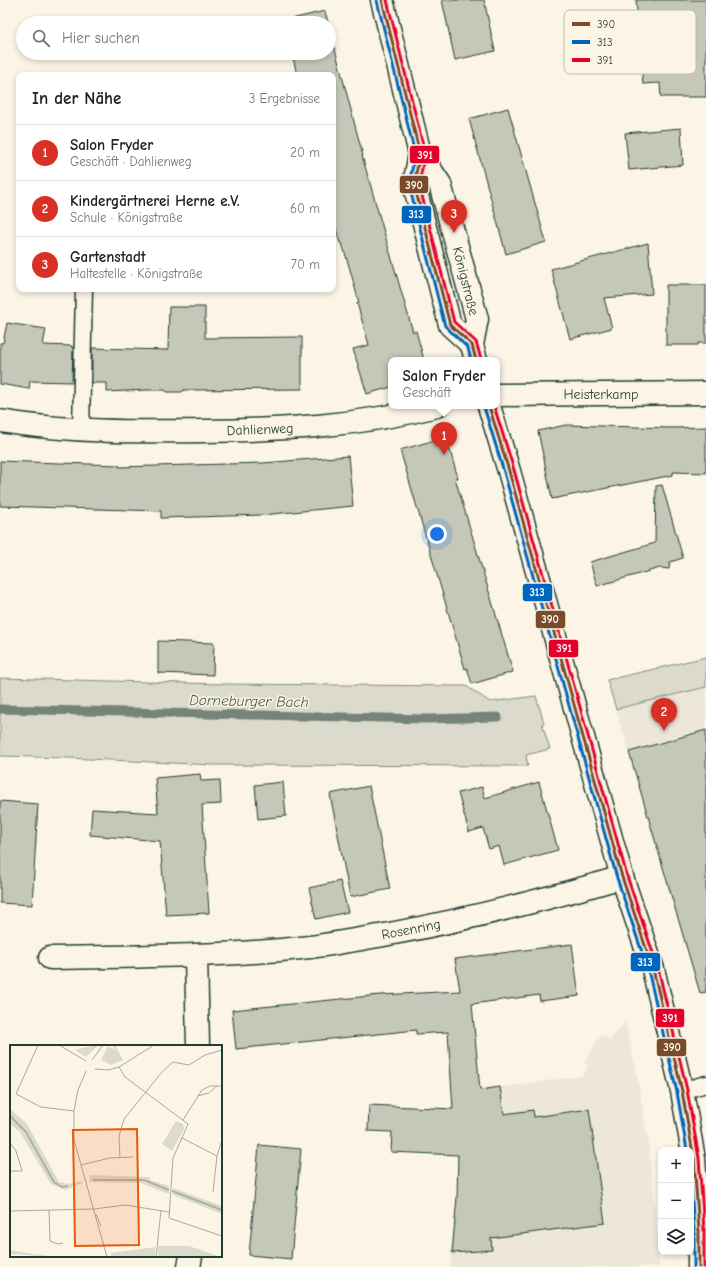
<!DOCTYPE html>
<html lang="de">
<meta charset="utf-8">
<style>
body{margin:0;font-family:"Comic Neue",sans-serif;background:#f6f6f6;color:#202124}
.controls{position:absolute;right:12px;bottom:12px;display:grid;overflow:hidden;border-radius:8px;box-shadow:0 2px 6px #0003}
.controls button{width:36px;height:36px;display:grid;place-items:center;padding:0;border:0;border-bottom:1px solid #e0e0e0;background:#fff;color:#202124;font:20px sans-serif}
.you{position:absolute;left:437px;top:534px;width:14px;height:14px;margin:-10px;border:3px solid #fff;border-radius:50%;background:#1a73e8;box-shadow:0 0 0 6px #1a73e833}
.badge{display:grid;place-items:center;width:26px;height:26px;border-radius:50%;background:#d93025;color:#fff;font-size:13px;font-weight:700}
.pin{position:absolute;translate:-50% -33px;filter:drop-shadow(0 1px 2px #0008)}
.pin::after{content:'';position:absolute;top:21px;width:14px;height:12px;background:inherit;clip-path:polygon(0 0,100% 0,50% 100%)}
.popup{position:absolute;left:388px;top:357px;width:112px;height:52px;box-sizing:border-box;display:grid;place-content:center;border-radius:8px;background:#fff;filter:drop-shadow(0 1px 3px #0005);font-size:13px;white-space:nowrap;color:#757577}
.popup b{font-size:15px;color:#202124}
.popup::after{content:'';position:absolute;left:50%;top:100%;margin-left:-8px;border:8px solid transparent;border-top-color:#fff}
.list{margin:0;padding:0;list-style:none}
h2{display:flex;justify-content:space-between;align-items:center;height:52px;margin:0;padding:0 16px;font-size:17px}
h2 small{font-size:13px;font-weight:400;color:#757577}
.list li{display:grid;grid-template-columns:26px 1fr auto;gap:12px;align-items:center;box-sizing:border-box;height:56px;padding:0 16px;border-top:1px solid #e0e0e0}
.list b{display:block;font-size:15px;white-space:nowrap}
.list p{margin:0;font-size:13px;white-space:nowrap;color:#757577}
.list em{font-size:13px;font-style:normal;color:#757577}
.icon{flex:none;width:22px;height:22px;fill:none;stroke:currentColor;stroke-width:2;stroke-linecap:round;stroke-linejoin:round}
.map{position:relative;flex:none;width:706px;height:1267px;overflow:hidden}
.search{position:absolute;background:#fff;box-shadow:0 2px 6px #0003;left:16px;top:16px;width:320px;height:44px;display:flex;align-items:center;gap:10px;box-sizing:border-box;padding:0 14px;border-radius:22px;color:#757577;font-size:15px}
.panel{position:absolute;background:#fff;box-shadow:0 2px 6px #0003;left:16px;top:72px;width:320px;height:220px;border-radius:8px}
.map>svg:first-child{display:block}
.built{fill:#ece7d8}
.green{fill:#dcdacc;stroke:#7e8c80}
.lines{fill:none;stroke-linecap:round;stroke-linejoin:round}
.stream{stroke:#758479;stroke-width:9}
.building{fill:#c5c7b9;stroke:#1f3d34}
.service-casing{stroke:#1f3d34;stroke-width:19}
.minor-casing{stroke:#1f3d34;stroke-width:25}
.tertiary-casing{stroke:#1f3d34;stroke-width:25}
.service{stroke:#fcf5e5;stroke-width:16}
.minor{stroke:#fcf5e5;stroke-width:22}
.tertiary{stroke:#fcf5e5;stroke-width:22}
.bus-1-casing{stroke:#fcf5e5;stroke-width:6}
.bus-2-casing{stroke:#fcf5e5;stroke-width:6}
.bus-3-casing{stroke:#fcf5e5;stroke-width:6}
.bus-1{stroke:#7a4b2a;stroke-width:3}
.bus-2{stroke:#0065bd;stroke-width:3}
.bus-3{stroke:#e4002b;stroke-width:3}
.labels{text-anchor:middle;stroke-width:3;stroke-linejoin:round;paint-order:stroke}
.street-label{font-size:14px;fill:#1f3d34;stroke:#fcf5e5}
.water-label{font-size:15px;font-style:italic;fill:#435a51;stroke:#fcf5e5}
.inset-river{fill:none;stroke:#aeb3a7;stroke-width:2}
.inset-road{fill:none;stroke:#a4ab9e;stroke-width:1}
.view{fill:#e8590c;fill-opacity:0.15;stroke:#e8590c;stroke-width:2}
.inset-edge{fill:none;stroke:#1f3d34;stroke-width:2}
.key{fill:#fcf5e5;stroke:#babeb0;stroke-width:1}
.key-label{font-size:11px;fill:#1f3d34}
.line-badge{stroke:#fcf5e5;stroke-width:1.5}
.badge-label{font-size:11px;text-anchor:middle;font-weight:bold;fill:#fff}
</style>
<div class="map">
<svg width="706" height="1267" viewBox="0 0 706 1267">
<rect width="100%" height="100%" fill="#fcf5e5"/>
<filter id="ink" filterUnits="userSpaceOnUse"><feTurbulence type="fractalNoise" baseFrequency=".025" numOctaves="2"/><feDisplacementMap in="SourceGraphic" scale="8" xChannelSelector="R" yChannelSelector="G"/><feConvolveMatrix kernelMatrix="1 2 1 2 8 2 1 2 1" color-interpolation-filters="sRGB"/></filter>
<g filter="url(#ink)">
<path class="built" d="M706,687V798L647,815L616,709Z
M625,1022L637,1075L648,1140L658,1239L659,1267H450L457,1197V1163L449,1048L476,1046L480,1090L582,1076L589,1066L584,1063L601,1035L610,1040Z"/>
<path class="green" d="M706,657V687L616,709L607,680Z
M0,678L222,684L466,686L490,702L536,696L544,723L542,724L550,749L526,755L528,766L214,765L68,758L0,756Z"/>
<g class="lines">
<path class="stream" d="M0,709L426,719L498,717"/>
</g>
<path class="building" d="M442,0H484L495,51L455,60Z
M636,0H706V97H661L660,83L643,84Z
M325,11L328,23H284L283,21Z
M329,26L363,156H362L413,332L416,331L424,360H391V387L367,394L353,349L369,345L357,303H359L351,273L342,243H340L333,219V75H297L292,53H329Z
M508,108L546,242L506,254L469,119Z
M681,128L683,165L629,170L625,133Z
M648,243L652,294L604,298L612,328L570,339L551,269Z
M666,285H706V343H698V345H666Z
M169,307H205V338L302,337V389L184,390L182,392H167L165,390H146L107,392V383H92V348L168,350Z
M7,323L46,329L43,345L72,346V348H73L72,382L30,381L29,389L0,384V343H3Z
M566,425L672,428L706,427V473L673,472V475L552,499L538,431Z
M446,437L458,478H455L513,672L472,684L467,668L465,669L400,450Z
M348,456L353,506L262,515L161,518V511L0,506V461L119,465V467L263,463Z
M662,485L683,558L670,562L669,569L660,568L597,586L590,562L655,543L656,486Z
M158,641L214,643L213,675L158,673Z
M706,730V992L700,993L629,752Z
M200,774L201,781L220,780L221,804L202,805L209,913L166,915L160,841L90,835L92,809L158,813L155,778Z
M283,782L286,816L258,819L255,785Z
M539,782L558,850L504,865L499,846L489,849L483,828L469,832L458,793L482,787L485,798Z
M369,786L390,889L350,897L330,794Z
M0,801L38,804L32,905L0,903Z
M340,881L348,912L316,919L309,888Z
M572,944L579,996L540,1001L539,995L472,1004L480,1090L500,1087L504,1114L533,1110L534,1117L589,1109L605,1223L491,1238L492,1250L452,1253L457,1197L458,1155L391,1152L392,1132L368,1131L369,1105L453,1109L448,1032L416,1034V1030L236,1049L232,1010L380,995L460,991L455,959Z
M259,1145L301,1149L291,1259L249,1255Z"/>
<g class="lines">
<defs>
<path id="service" d="M81,429L84,289
M682,1091L706,1084"/>
<path id="minor" d="M497,395L706,393
M0,421C67,432 135,432 203,431C282,430 359,426 437,406
M196,955L198,1046
M50,958C137,956 224,957 310,947C335,944 360,939 384,935C465,920 544,900 622,877
M189,1267L191,1256"/>
<path id="tertiary" d="M382,0L420,154L440,184L477,319L472,345L476,360
M420,154L414,184L450,325L472,345
M489,406L509,471L622,877L653,969L682,1091L694,1159L699,1230V1267"/>
</defs>
<use href="#service" class="service-casing"/>
<use href="#minor" class="minor-casing"/>
<use href="#tertiary" class="tertiary-casing"/>
<use href="#service" class="service"/>
<use href="#minor" class="minor"/>
<use href="#tertiary" class="tertiary"/>
<defs>
<path id="bus-1" d="M382,0L420,154L414,184L450,325L472,345L476,360
M489,406L509,471L622,877L653,969L682,1091L694,1159L699,1230V1267"/>
<path id="bus-2" d="M377,1L415,154L409,185L445,326L468,348L471,360
M484,407L504,472L617,878L648,970L677,1092L687,1150
M691,1188L694,1230V1267"/>
<path id="bus-3" d="M387,0L425,153L419,184L454,322L476,342L481,359
M494,406L514,470L627,876L658,968L687,1090L699,1158L704,1230V1267"/>
</defs>
<use href="#bus-1" class="bus-1-casing"/>
<use href="#bus-2" class="bus-2-casing"/>
<use href="#bus-3" class="bus-3-casing"/>
<use href="#bus-1" class="bus-1"/>
<use href="#bus-2" class="bus-2"/>
<use href="#bus-3" class="bus-3"/>
</g>
</g>
<g class="labels">
<g class="street-label">
<text transform="translate(466 281) rotate(76)" y="5">Königstraße</text>
<text x="601" y="399">Heisterkamp</text>
<text transform="translate(260 429) rotate(-2)" y="5">Dahlienweg</text>
<text transform="translate(411 929) rotate(-11)" y="5">Rosenring</text>
</g>
<g class="water-label">
<text transform="translate(249 701) rotate(1)" y="5">Dorneburger Bach</text>
</g>
</g>
<g transform="translate(10 1045)">
<rect width="212" height="212" fill="#fcf5e5"/>
<path d="M88,0L76,12L66,6L68,4ZM102,0H105L113,15L101,20L91,15L98,1L105,5ZM0,64L17,79L49,137L59,139L72,136L73,138L55,145L41,139L10,87L0,79ZM166,76L173,79L174,84L162,106L152,99ZM80,130L140,132V135L159,141V149L131,138L79,137ZM163,143L212,161V169L163,150ZM148,201H179L211,212H148ZM145,202V212H102L100,208ZM0,205L24,209L47,212L0,209Z" fill="#dcdacc"/>
<path class="inset-river" d="M0,71L16,87L44,137L52,142L58,141M83,135H134L159,145M162,146L212,165"/>
<path class="inset-road" d="M28,0L6,49L31,62L64,66M49,0L76,16M82,15L93,0M109,22L115,32L178,79L163,113L159,173M85,24L98,25L109,22L144,0M76,26L68,45L64,66V95L97,212M187,51L199,48L207,41M173,75L192,45L200,41H212M172,93L207,111M0,98L6,106L12,126H0M110,113L109,91L114,74L152,27L163,17L179,20L195,10L212,5M71,120L100,113L123,112M203,147L207,111L212,95M39,165L40,196L48,199L53,198M0,166L84,164L115,160L159,167M86,169L91,181M159,173L212,191M146,212L151,165"/>
<path class="view" d="M127,84L129,200L65,201L63,85Z"/>
<rect width="212" height="212" class="inset-edge"/>
</g>
<rect x="564" y="10" width="132" height="64" rx="6" class="key"/>
<rect x="572" y="22" width="18" height="4" fill="#7a4b2a"/>
<rect x="572" y="40" width="18" height="4" fill="#0065bd"/>
<rect x="572" y="58" width="18" height="4" fill="#e4002b"/>
<g class="key-label">
<text x="597" y="28">390</text>
<text x="597" y="46">313</text>
<text x="597" y="64">391</text>
</g>
<g class="line-badge">
<rect x="409" y="145" width="31" height="19" rx="4" fill="#e4002b"/>
<rect x="399" y="175" width="30" height="19" rx="4" fill="#7a4b2a"/>
<rect x="401" y="205" width="31" height="19" rx="4" fill="#0065bd"/>
<rect x="522" y="583" width="31" height="19" rx="4" fill="#0065bd"/>
<rect x="535" y="610" width="31" height="19" rx="4" fill="#7a4b2a"/>
<rect x="548" y="639" width="31" height="19" rx="4" fill="#e4002b"/>
<rect x="630" y="952" width="31" height="20" rx="4" fill="#0065bd"/>
<rect x="655" y="1008" width="30" height="20" rx="4" fill="#e4002b"/>
<rect x="656" y="1038" width="31" height="19" rx="4" fill="#7a4b2a"/>
</g>
<g class="badge-label">
<text x="425" y="159">391</text>
<text x="414" y="189">390</text>
<text x="416" y="218">313</text>
<text x="537" y="596">313</text>
<text x="550" y="623">390</text>
<text x="564" y="652">391</text>
<text x="645" y="966">313</text>
<text x="670" y="1022">391</text>
<text x="672" y="1051">390</text>
</g>
</svg>
<div class="controls">
<button>+</button>
<button>−</button>
<button><svg class="icon" aria-label="layers" viewBox="0 0 24 24"><path d="M12 4l9 5-9 5-9-5zM3 14l9 5 9-5"/></svg></button>
</div>
<div class="you"></div>
<div class="pin badge" style="left:444px;top:455px">1</div>
<div class="popup"><b>Salon Fryder</b>Geschäft</div>
<div class="pin badge" style="left:664px;top:731px">2</div>
<div class="pin badge" style="left:454px;top:233px">3</div>
<div class="search"><svg class="icon" aria-label="search" viewBox="0 0 24 24"><circle cx="10" cy="10" r="6"/><path d="M15 15l6 6"/></svg>Hier suchen</div>
<section class="panel">
<h2>In der Nähe<small>3 Ergebnisse</small></h2>
<ul class="list">
<li><span class="badge">1</span><div><b>Salon Fryder</b><p>Geschäft · Dahlienweg</p></div><em>20 m</em></li>
<li><span class="badge">2</span><div><b>Kindergärtnerei Herne e.V.</b><p>Schule · Königstraße</p></div><em>60 m</em></li>
<li><span class="badge">3</span><div><b>Gartenstadt</b><p>Haltestelle · Königstraße</p></div><em>70 m</em></li>
</ul>
</section>
</div>
